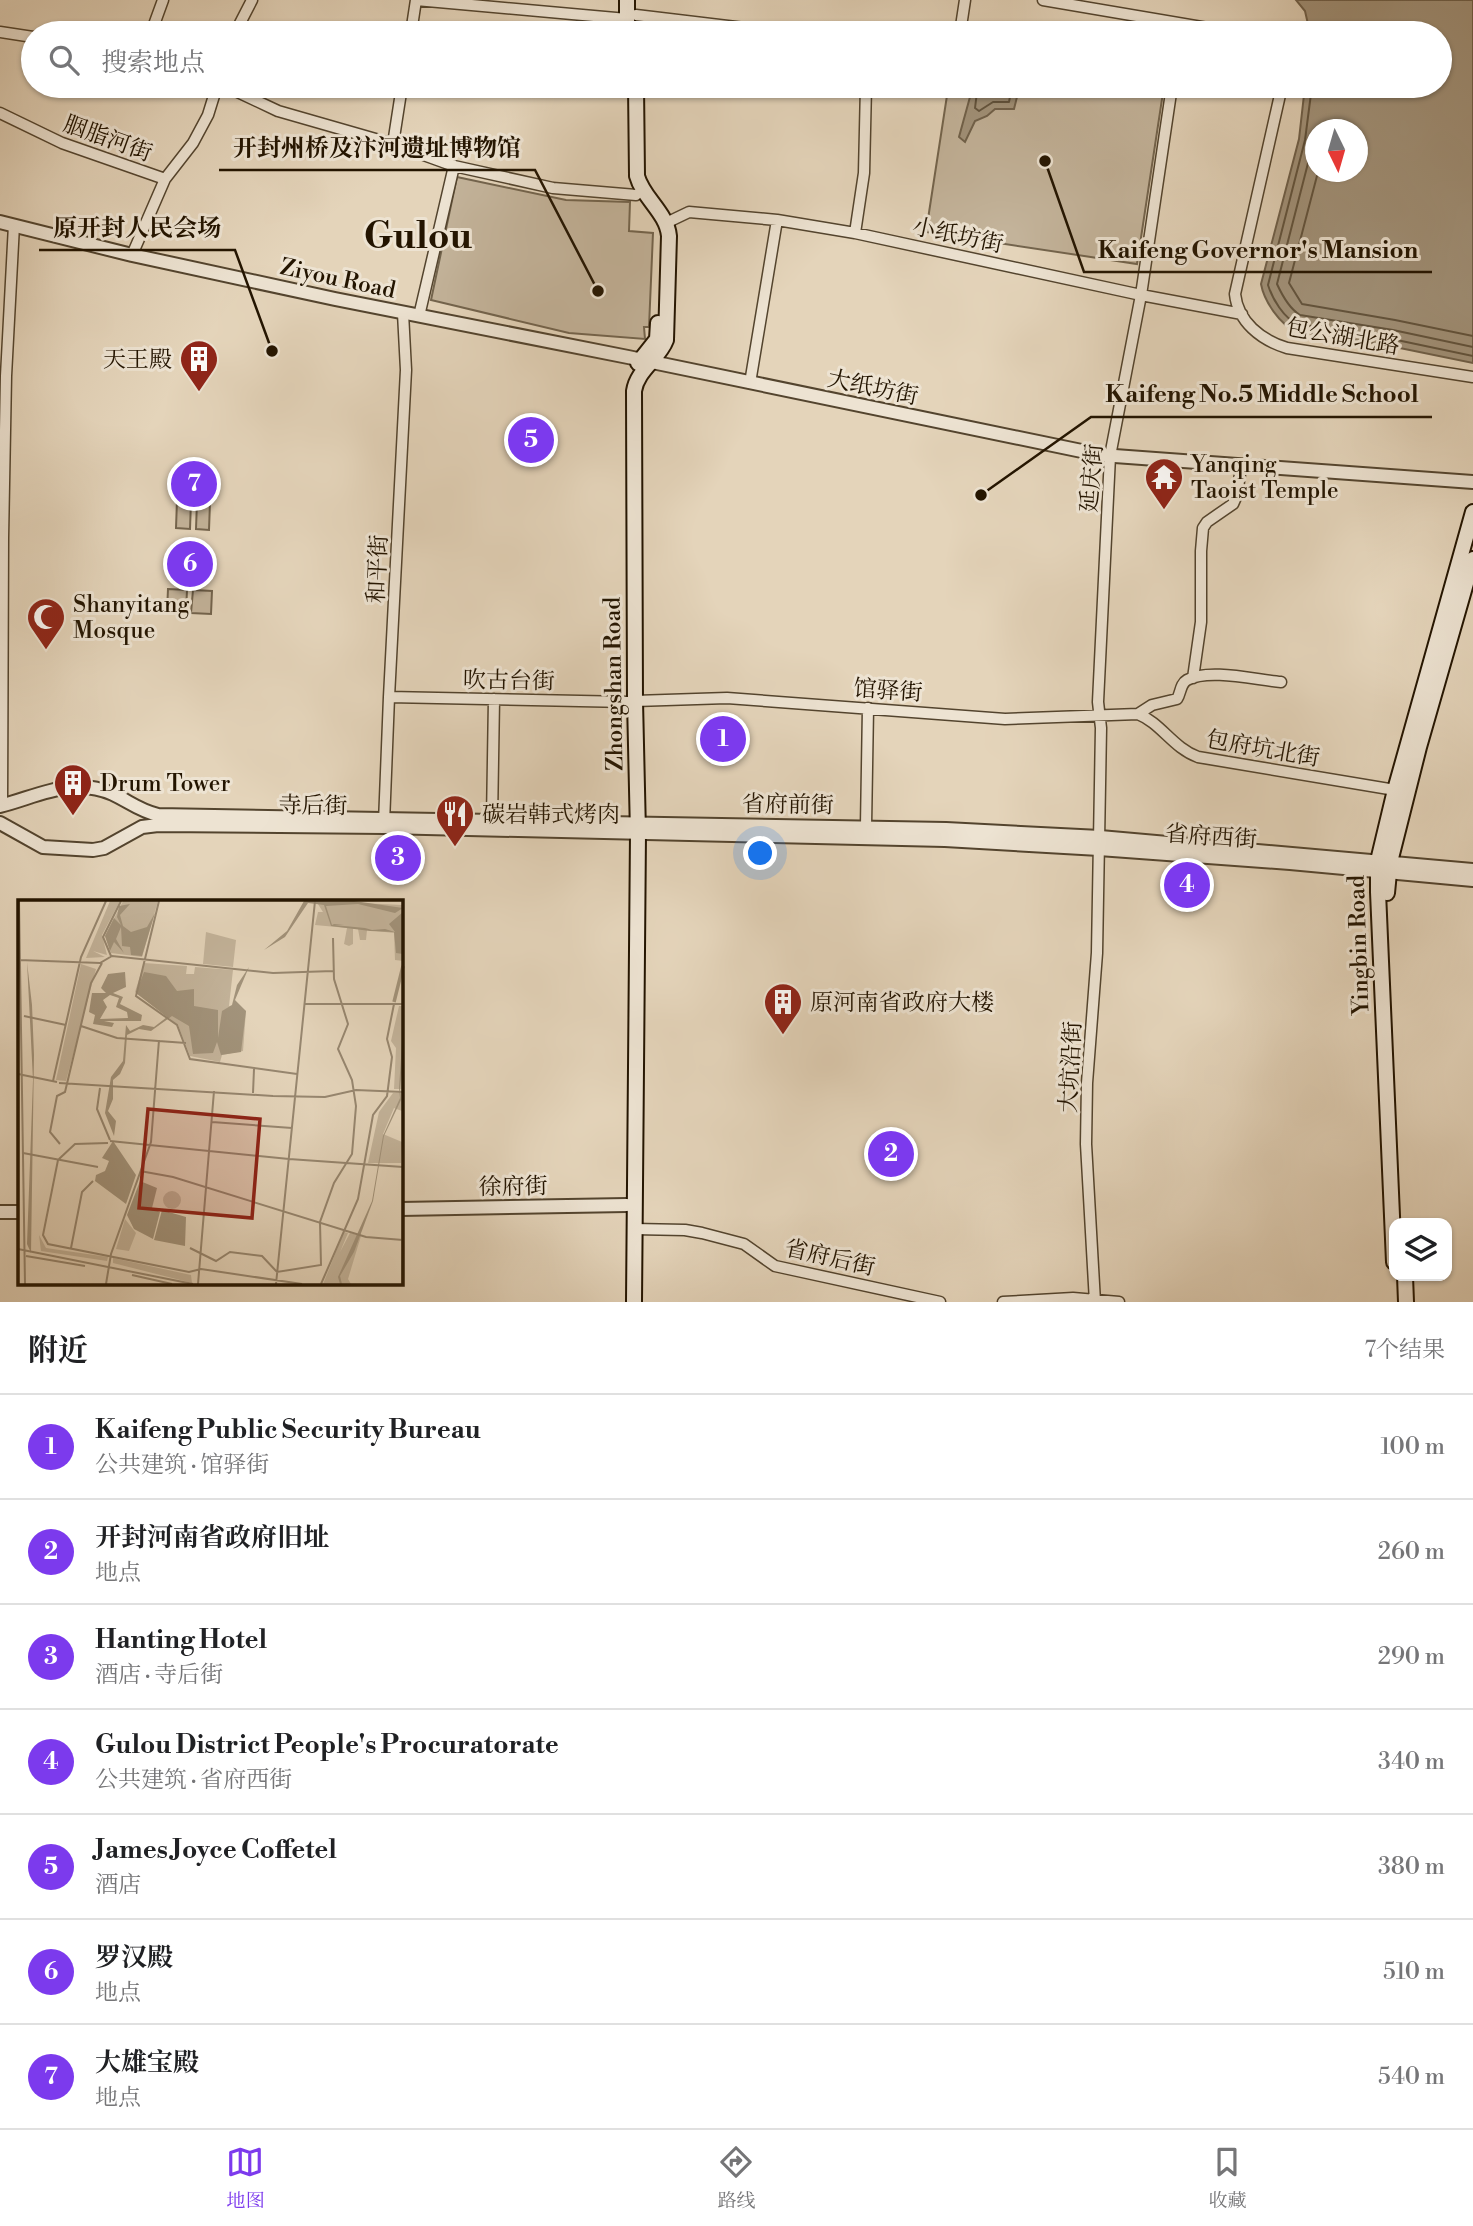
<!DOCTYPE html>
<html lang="zh">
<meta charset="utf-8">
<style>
body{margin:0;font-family:"Libre Bodoni","Noto Serif SC",serif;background:#f2f2f2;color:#202124}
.controls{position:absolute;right:21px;bottom:21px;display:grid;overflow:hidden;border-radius:14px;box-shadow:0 2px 5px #0004}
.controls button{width:63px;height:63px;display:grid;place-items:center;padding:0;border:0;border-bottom:2px solid #e0e0e0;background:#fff;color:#202124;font:35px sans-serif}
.compass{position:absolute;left:1305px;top:119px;width:63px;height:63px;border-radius:50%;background:#fff;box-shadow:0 2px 5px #0004;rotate:175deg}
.you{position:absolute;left:761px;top:854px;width:24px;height:24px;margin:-18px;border:5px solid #fff;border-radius:50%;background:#1a73e8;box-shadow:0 0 0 10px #1a73e833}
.badge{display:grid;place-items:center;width:46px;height:46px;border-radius:50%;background:#7c3aed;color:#fff;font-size:23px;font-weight:700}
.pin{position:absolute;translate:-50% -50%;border:4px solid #fff;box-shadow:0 2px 7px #0006}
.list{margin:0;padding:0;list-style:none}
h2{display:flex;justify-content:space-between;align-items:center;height:91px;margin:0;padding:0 28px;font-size:30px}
h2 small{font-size:23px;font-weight:400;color:#757577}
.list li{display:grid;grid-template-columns:46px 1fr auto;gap:21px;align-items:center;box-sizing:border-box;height:105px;padding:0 28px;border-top:2px solid #e0e0e0}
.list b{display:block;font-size:26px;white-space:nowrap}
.list p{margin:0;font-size:23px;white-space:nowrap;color:#757577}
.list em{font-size:23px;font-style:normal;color:#757577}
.icon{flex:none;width:38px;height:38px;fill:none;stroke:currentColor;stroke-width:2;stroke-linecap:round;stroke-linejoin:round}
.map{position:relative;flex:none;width:1473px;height:1302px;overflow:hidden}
.search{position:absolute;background:#fff;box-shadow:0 2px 5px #0004;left:21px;right:21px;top:21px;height:77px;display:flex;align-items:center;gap:18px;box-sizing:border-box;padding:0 24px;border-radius:38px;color:#757577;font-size:26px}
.sheet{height:826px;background:#fff}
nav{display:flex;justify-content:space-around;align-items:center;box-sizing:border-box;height:98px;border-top:2px solid #e0e0e0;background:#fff;font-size:19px;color:#757577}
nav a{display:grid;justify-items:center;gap:4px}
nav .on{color:#7c3aed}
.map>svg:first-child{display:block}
.green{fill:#c3b39a;stroke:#73644d;stroke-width:2}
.water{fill:#a2937b;stroke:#6f604a;stroke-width:2;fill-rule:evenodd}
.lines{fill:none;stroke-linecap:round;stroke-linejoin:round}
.shore{stroke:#62543e;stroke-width:2}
.minor-casing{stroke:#53442e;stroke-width:13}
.tertiary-casing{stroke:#53442e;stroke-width:16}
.secondary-casing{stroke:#231400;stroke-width:18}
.minor{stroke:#ede3d2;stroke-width:10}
.tertiary{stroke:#ede3d2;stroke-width:12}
.secondary{stroke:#ede3d2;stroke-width:14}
.labels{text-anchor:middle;stroke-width:6;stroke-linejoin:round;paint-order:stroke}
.street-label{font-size:23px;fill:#231400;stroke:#ede3d2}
.poi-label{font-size:23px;fill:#231400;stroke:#ede3d2;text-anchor:start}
.town-label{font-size:37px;font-weight:bold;fill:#231400;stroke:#ede3d2}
.inset-river{fill:none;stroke:#a2937b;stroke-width:3.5}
.inset-road{fill:none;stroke:#978770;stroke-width:2}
.view{fill:#8f2418;fill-opacity:0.15;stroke:#8f2418;stroke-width:3.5}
.inset-edge{fill:none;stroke:#231400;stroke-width:3.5}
.leader{fill:none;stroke:#231400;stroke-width:2.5}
.callout-dot{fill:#231400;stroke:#ede3d2;stroke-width:2.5}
.callout-label{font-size:24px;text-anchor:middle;font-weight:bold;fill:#231400;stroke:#ede3d2;stroke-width:6;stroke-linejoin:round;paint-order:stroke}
</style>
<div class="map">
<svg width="1473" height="1302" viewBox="0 0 1473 1302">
<rect width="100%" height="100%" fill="#e4d4ba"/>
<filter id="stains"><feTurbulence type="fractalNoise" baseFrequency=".00286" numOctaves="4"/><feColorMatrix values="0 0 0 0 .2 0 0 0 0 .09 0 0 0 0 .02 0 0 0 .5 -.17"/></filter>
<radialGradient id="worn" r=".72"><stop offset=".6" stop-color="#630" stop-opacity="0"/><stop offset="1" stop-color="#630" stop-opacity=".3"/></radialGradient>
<path class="green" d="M953,86H1164L1137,264L926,232L948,89L952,90Z
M457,177L566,200L630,202L629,231L653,233L649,327H644L645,339L569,333L431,300Z
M177,500L191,501L190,529L176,528Z
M197,501L210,502L209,530L196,529Z
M168,589L187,590L186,613L167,612Z
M193,590L212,591L211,614L191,613Z"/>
<path class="water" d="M1296,0H1473V363L1390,346L1296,331C1280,325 1264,301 1261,284L1299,139L1305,86H1440V33H1310L1305,11ZM1316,130H1358V172H1316Z
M969,86H1010L1019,89L1014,109H995L987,116L975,121L965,142L959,137L970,97Z"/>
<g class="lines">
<path class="shore" d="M976,86L977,92L975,108L979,111L993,102H1009L1012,86
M1312,86L1305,140L1268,285C1272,298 1284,319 1298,324L1392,339L1473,356
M1316,132L1277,284C1282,295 1290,309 1300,315L1393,330L1473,347
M1318,172L1289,283L1302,304L1395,320L1473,336"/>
<defs>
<path id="minor" d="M1043,0L1237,33
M636,15L787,33
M0,32L33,37
M151,33L163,0
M235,33L252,0
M411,33L416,0L627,19
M960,33L965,0
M225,86L278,111L393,144L454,166L553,188L636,195
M1282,86L1235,294C1238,322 1261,340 1287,348L1473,377
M0,113L62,143L165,179
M393,144L402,86
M666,223L689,212L777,220L855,233L1141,295L1242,314
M855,233L864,173L866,86
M132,255L165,179L193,143L208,115L217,86
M419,316L454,166
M750,383L777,220
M1193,678L1201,622V551L1203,528L1207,522L1233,504L1237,495L1241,467
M389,697L628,702
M635,701L727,698L1005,719L1138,714C1161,723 1173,748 1198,757L1395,790
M1138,714L1152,705L1177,699C1181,693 1180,684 1187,680C1209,668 1256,680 1281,682
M2,805L3,538L6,376L14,225
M492,820L494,699
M384,823L389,697L406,370L403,313
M866,826L868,708
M634,1229L685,1230L702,1233L744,1244L775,1266L940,1302
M1003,1302L1073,1298L1119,1302
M1095,1302L1086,1144L1087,1083L1097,953L1101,728L1098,702L1110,456L1141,295L1172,86"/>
<path id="tertiary" d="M0,222L132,255L335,299L628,357L1101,455L1473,482
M0,806C39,796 72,776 113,794C130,802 138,810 158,815L946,829L1100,837L1473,870
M0,823L43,847L93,850L104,848L142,827L158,825L384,827L945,840L1099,849L1290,863L1473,880
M401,1209L627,1205
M0,1212H19"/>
<path id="secondary" d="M627,0V33
M638,363L657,339L658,323
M1387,893L1390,862L1419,747L1473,559
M1394,1262L1378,892V861L1395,790L1473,512
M1405,1276L1406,1302
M634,1302L638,833L635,701L634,391C637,370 659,359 666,340L669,236C667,213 643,198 637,176L636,86"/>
</defs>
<use href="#minor" class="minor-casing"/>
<use href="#tertiary" class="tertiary-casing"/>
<use href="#secondary" class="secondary-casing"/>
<use href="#minor" class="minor"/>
<use href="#tertiary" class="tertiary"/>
<use href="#secondary" class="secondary"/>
</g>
<defs>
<symbol id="building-pin" viewBox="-11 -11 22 30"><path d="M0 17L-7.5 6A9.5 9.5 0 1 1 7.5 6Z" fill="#8f2418" stroke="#ede3d2"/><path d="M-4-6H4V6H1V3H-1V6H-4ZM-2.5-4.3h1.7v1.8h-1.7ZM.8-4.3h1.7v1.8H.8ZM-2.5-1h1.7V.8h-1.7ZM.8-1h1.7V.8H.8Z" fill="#fff"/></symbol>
<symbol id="temple-pin" viewBox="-11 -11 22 30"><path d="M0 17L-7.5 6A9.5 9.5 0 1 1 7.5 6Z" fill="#8f2418" stroke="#ede3d2"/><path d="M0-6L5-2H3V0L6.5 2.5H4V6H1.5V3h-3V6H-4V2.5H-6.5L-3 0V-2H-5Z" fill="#fff"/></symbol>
<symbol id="mosque-pin" viewBox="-11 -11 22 30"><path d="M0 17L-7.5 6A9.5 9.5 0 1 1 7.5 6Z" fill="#8f2418" stroke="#ede3d2"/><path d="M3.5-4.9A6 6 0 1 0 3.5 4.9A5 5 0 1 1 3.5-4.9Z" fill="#fff"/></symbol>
<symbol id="restaurant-pin" viewBox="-11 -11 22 30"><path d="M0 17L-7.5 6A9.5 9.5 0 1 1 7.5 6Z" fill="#8f2418" stroke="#ede3d2"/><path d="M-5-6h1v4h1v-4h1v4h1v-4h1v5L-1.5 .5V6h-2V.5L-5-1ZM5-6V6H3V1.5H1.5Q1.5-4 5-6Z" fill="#fff"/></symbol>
</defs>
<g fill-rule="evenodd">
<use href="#building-pin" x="177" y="337" width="44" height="60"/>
<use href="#temple-pin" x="1142" y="455" width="44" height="60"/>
<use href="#mosque-pin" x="24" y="595" width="44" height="60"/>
<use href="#building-pin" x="51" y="761" width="44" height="60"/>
<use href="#restaurant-pin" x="433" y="792" width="44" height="60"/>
<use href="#building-pin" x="761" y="980" width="44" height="60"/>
</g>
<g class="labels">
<g class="street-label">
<text transform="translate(108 138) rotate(20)" y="8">胭脂河街</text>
<text transform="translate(958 235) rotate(12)" y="8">小纸坊街</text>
<text transform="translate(338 278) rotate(12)" y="8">Ziyou Road</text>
<text transform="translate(1343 336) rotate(10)" y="8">包公湖北路</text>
<text transform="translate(873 387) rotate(12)" y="8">大纸坊街</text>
<text transform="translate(1091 478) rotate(-85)" y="8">延庆街</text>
<text transform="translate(377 569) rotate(-87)" y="8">和平街</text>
<text transform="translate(509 680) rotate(1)" y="8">吹古台街</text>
<text transform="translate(613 684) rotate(-91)" y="8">Zhongshan Road</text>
<text transform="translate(888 690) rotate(4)" y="8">馆驿街</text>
<text transform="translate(1263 748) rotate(10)" y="8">包府坑北街</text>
<text transform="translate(788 804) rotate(1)" y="8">省府前街</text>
<text transform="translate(313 805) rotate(1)" y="8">寺后街</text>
<text transform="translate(1211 836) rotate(4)" y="8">省府西街</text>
<text transform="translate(1358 945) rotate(-92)" y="8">Yingbin Road</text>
<text transform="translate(1070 1067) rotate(-87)" y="8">大坑沿街</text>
<text transform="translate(513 1186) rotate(-1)" y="8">徐府街</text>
<text transform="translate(830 1257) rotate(13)" y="8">省府后街</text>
</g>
<g class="poi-label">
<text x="172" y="367" text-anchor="end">天王殿</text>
<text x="1191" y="472">Yanqing<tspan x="1191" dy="26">Taoist Temple</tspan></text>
<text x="73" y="612">Shanyitang<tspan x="73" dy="26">Mosque</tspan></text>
<text x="100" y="791">Drum Tower</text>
<text x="482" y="822">碳岩韩式烤肉</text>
<text x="810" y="1010">原河南省政府大楼</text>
</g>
<g class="town-label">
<text x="418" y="248">Gulou</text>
</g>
</g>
<g transform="translate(18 900)">
<rect width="385" height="385" fill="#e4d4ba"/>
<path d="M92,1H102L84,35L89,55L75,51L87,57L68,58ZM105,1H140L124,57L93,53L87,36ZM298,1L385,5V61L377,60L376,33L349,30L348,40H342L340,29H335V44L331,46L326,44L329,28L297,25L300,12H305ZM188,32L218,40L215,67L185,64ZM126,63L169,66L168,74H176L177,67L215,70L211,106L220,105L228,111L225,151L204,155L202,162L172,156L160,125L117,92ZM63,64L78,69L48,181L38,180ZM381,106H385V189H376L378,148L373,141ZM375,193H385L384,211L376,208L365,234L384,242L383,263H350L361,212ZM145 300a9 9 0 1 1 18 0a9 9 0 1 1-18 0ZM107,319L118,333L111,351L98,349ZM326,332L330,333L322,352L332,333L343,336L330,379L333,384H305ZM21,335L28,348L90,357L89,361L23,351ZM95,358L173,375L174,383L95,363Z" fill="#c3b39a"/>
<path d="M286,1H336L385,8L377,13L340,4L308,6L314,25L316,24H326L316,25L347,28L354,30L367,29L377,32L371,24L385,12V54L378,53L376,32L352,31L313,26L306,5L290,3L267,37L246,50L269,31ZM112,4L102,15L105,26L113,32L129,27L137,13L124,56L113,55L112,47L104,46L103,27L98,39L106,53L96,42L92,51L87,36L96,18L103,25L99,17L101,6ZM9,62L14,105L16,155L13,353L9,344L15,180ZM231,67L217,100L228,111L223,152L203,155L199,142L195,153L175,154L171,126L154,116L133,131L121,129L109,135L107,163L102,174L95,180V199L90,211L98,221L96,236L87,213L93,177L105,161L108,125L112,131L125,125L136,127L149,117L118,93L126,72L148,76L159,91L176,89V106L200,110V138L204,111L214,105L219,85ZM107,72L108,87L95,93L105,97L102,104L124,115L123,121H86L96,123L94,127L75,124L77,115L71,112L74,93H88L83,88L90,74ZM92,95L101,98L98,107L109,112L110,118L82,119L89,107L85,100ZM385,128L384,172L382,188L383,200L366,236L355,301L336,352L322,376L324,384H322L320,377L354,301L365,236L382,198L381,188ZM95,241L118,275L108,304L77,281L78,275L87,271L91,261L84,258ZM122,281L139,288L134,308L142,312L135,339L116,329L109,315ZM144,310L168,317L167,346L136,340Z" fill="#a2937b" fill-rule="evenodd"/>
<path class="inset-river" d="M376,102L385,66"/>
<path class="inset-road" d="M1,1L7,384M141,1L118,96L159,125L172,159L279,174M93,56L85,37L103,1M1,60L82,63L94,56L255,73L315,71M286,104H385M6,116L48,125M63,126L99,138L168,143M0,174L39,182M35,181L63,57L88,1M41,183L255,196L307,197L338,190L385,192M82,188L79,209L92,240M235,193L236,169M194,222L274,228M92,241L271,259M42,244L32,232L39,196L47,192L73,83L84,63M5,253L80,267M41,259L57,244L90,243M271,259L385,267M40,260L25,335L30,344L171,372L183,369L284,384M122,271L155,277L348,337L385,340M53,348L64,292L75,281M172,348L198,361L212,352L244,356L259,372L303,365L302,322L316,283L334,254L338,206L334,180L320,149L330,124L316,79L315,38M0,349L175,384M8,356L67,366M114,375L154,384M88,384L93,354L133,242L141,140M180,384L196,191M258,384L297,1M303,384L340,299L355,215L369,196L374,157L369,139L376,104M384,384L385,269"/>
<path class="view" d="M130,209L242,219L234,318L121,308Z"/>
<rect width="385" height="385" class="inset-edge"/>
</g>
<path class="leader" d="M598 291L535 170H219M272 351L235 250H39M1045 161L1084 272H1432M981 495L1091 417H1432"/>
<g class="callout-dot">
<circle cx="598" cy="291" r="7"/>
<circle cx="272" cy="351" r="7"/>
<circle cx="1045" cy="161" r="7"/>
<circle cx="981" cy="495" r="7"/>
</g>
<g class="callout-label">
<text x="377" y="156">开封州桥及汴河遗址博物馆</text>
<text x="137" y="236">原开封人民会场</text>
<text x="1258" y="258">Kaifeng Governor's Mansion</text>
<text x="1262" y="402">Kaifeng No.5 Middle School</text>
</g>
<rect width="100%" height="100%" filter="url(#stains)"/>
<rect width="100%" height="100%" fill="url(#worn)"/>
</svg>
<div class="controls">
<button><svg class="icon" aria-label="layers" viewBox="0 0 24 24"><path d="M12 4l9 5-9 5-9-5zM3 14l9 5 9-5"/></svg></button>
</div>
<svg class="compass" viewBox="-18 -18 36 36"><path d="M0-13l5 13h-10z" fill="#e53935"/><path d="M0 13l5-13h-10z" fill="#757577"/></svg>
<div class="you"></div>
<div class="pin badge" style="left:723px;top:739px">1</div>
<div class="pin badge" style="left:891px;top:1154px">2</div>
<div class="pin badge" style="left:398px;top:858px">3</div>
<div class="pin badge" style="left:1187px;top:885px">4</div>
<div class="pin badge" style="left:531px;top:440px">5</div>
<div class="pin badge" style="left:190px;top:564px">6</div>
<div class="pin badge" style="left:194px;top:484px">7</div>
<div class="search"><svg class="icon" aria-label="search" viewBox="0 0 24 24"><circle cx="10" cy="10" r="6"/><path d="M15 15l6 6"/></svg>搜索地点</div>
</div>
<section class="sheet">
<h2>附近<small>7个结果</small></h2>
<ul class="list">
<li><span class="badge">1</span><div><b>Kaifeng Public Security Bureau</b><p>公共建筑 · 馆驿街</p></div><em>100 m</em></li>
<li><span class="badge">2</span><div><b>开封河南省政府旧址</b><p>地点</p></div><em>260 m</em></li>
<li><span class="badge">3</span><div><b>Hanting Hotel</b><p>酒店 · 寺后街</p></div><em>290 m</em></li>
<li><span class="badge">4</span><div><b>Gulou District People's Procuratorate</b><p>公共建筑 · 省府西街</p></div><em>340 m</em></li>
<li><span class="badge">5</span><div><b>James Joyce Coffetel</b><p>酒店</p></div><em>380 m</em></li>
<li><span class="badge">6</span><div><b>罗汉殿</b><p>地点</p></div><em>510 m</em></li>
<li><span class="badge">7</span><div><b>大雄宝殿</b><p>地点</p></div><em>540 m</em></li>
</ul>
</section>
<nav>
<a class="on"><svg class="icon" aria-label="map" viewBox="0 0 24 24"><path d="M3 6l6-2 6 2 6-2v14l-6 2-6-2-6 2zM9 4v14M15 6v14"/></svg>地图</a>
<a><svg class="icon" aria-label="directions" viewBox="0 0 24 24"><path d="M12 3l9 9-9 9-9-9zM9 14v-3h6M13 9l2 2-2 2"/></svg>路线</a>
<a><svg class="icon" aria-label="saved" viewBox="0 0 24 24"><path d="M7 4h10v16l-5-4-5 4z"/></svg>收藏</a>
</nav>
